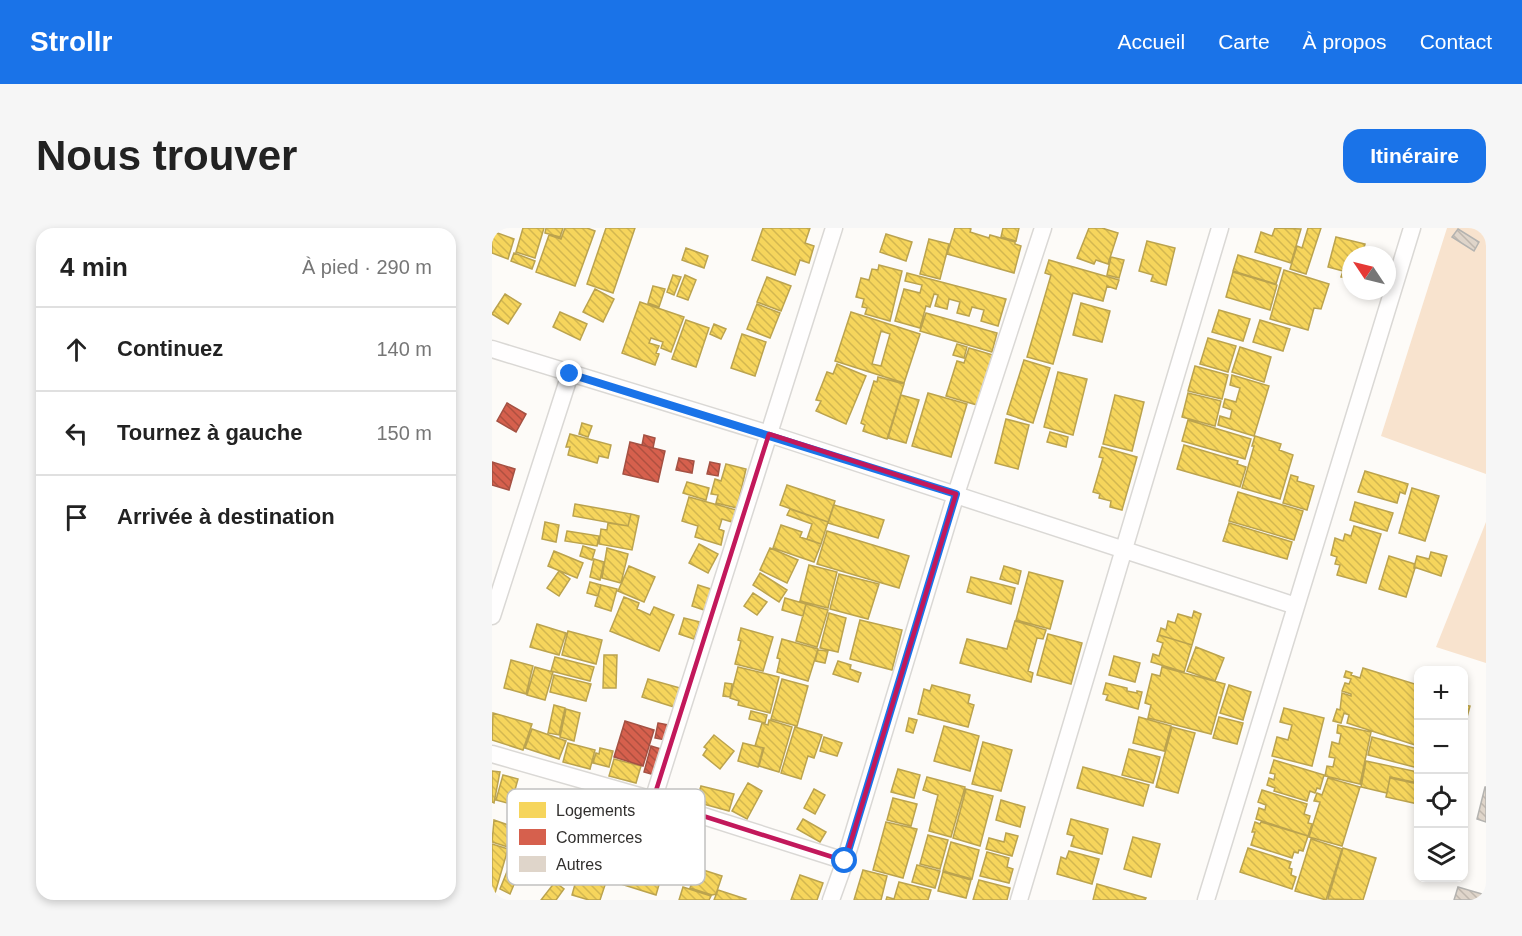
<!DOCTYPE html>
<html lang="fr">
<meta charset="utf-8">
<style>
body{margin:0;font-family:Arial,sans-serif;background:#f6f6f6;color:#222}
.controls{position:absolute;right:18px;bottom:18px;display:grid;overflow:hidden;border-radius:12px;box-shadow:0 3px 9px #0003}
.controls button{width:54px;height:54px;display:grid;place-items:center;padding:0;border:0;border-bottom:2px solid #e0e0e0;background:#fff;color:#222;font:30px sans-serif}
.compass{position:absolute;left:850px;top:18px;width:54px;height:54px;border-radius:50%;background:#fff;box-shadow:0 3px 9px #0003;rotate:305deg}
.stop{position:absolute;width:18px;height:18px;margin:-14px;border:4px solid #1a73e8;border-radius:50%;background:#fff}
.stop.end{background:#1a73e8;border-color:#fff;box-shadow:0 2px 6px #0008}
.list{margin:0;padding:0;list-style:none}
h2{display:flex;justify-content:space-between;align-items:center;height:78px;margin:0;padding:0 24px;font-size:26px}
h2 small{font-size:20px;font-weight:400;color:#767676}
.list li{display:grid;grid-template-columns:39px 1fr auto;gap:18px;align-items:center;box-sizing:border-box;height:84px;padding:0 24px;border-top:2px solid #e0e0e0}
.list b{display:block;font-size:22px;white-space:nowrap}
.list em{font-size:20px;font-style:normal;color:#767676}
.icon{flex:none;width:33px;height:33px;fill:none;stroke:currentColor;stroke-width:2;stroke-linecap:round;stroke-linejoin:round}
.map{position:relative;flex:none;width:994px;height:672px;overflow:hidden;border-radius:18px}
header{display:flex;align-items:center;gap:36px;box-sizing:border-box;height:84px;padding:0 30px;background:#1a73e8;color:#fff}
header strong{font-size:28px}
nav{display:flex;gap:33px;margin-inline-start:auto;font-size:21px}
.intro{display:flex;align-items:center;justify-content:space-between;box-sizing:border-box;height:144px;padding:0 36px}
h1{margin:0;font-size:42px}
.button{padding:15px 27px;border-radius:18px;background:#1a73e8;color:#fff;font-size:21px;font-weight:700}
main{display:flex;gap:36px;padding:0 36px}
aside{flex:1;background:#fff;border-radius:18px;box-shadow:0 3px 9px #0003}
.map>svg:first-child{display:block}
.green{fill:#f8e3ce}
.homes{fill:url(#homes-back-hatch);stroke:#bba34e;stroke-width:1.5;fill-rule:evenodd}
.shops{fill:url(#shops-back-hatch);stroke:#a45143;stroke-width:1.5}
.building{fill:url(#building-back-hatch);stroke:#b4b3b0;stroke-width:1.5}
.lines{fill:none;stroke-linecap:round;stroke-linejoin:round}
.minor-casing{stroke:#dad8d5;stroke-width:19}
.minor{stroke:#fffefe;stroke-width:16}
.route{stroke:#1a73e8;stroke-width:8}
.marked{fill:none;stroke:#c2185b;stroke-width:4.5;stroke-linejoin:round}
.key{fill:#fff;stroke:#c1c1c0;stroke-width:1.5}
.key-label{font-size:16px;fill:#312f2d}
</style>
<header>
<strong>Strollr</strong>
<nav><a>Accueil</a><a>Carte</a><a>À propos</a><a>Contact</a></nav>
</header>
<div class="intro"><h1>Nous trouver</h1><a class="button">Itinéraire</a></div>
<main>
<aside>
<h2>4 min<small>À pied · 290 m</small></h2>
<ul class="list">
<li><svg class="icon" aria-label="ahead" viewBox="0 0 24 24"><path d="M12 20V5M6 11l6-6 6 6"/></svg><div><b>Continuez</b></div><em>140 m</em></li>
<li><svg class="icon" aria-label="left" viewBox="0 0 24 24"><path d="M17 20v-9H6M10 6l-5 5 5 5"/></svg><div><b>Tournez à gauche</b></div><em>150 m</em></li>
<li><svg class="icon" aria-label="arrive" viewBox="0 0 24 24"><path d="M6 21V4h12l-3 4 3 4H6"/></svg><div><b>Arrivée à destination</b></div></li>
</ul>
</aside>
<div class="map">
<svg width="994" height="672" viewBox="0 0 994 672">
<defs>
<pattern id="homes-back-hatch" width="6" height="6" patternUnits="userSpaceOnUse" patternTransform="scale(1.5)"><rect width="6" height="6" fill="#f6d55c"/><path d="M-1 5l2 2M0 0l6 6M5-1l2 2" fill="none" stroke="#d3b750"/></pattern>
<pattern id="shops-back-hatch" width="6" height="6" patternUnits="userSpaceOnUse" patternTransform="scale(1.5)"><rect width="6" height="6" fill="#d6604d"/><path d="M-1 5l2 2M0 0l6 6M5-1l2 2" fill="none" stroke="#ae5040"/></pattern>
<pattern id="building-back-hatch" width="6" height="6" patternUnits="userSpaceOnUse" patternTransform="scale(1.5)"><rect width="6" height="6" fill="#dfd5ca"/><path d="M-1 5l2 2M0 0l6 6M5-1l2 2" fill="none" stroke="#c0b7ae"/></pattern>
</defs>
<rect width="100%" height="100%" fill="#fdfbf8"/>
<path class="green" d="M955,0H994V246L889,208Z
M994,294V435L944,419Z"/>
<path class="homes" d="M31,0H52L43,30L24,24Z
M54,0H71L68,9L53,5Z
M73,0H95L103,3L83,58L44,44L57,7L69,11Z
M114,0H143L121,65L95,56Z
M271,0H318L313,15L322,18L317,35L308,32L303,47L260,32Z
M463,0H477L479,1L478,4L497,10L498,7L523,14V16L529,18L522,45L455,26Z
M511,0H527L524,13L509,9Z
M597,0H610L626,5L616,36L604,32L602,36L585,30Z
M783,0L809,1L799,35L763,24L769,4L780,8Z
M816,0H829L814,46L798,41L805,18L810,20Z
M0,3L22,11L16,31L0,25Z
M394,6L420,14L414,33L388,24Z
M844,9L873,16L870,27H859V51L849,49L851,43L836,39Z
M437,11L457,16L448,51L428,46Z
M655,13L683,20L674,57L659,53L661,47L647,43Z
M194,20L216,28L212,40L190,32Z
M22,25L43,33L40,41L19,33Z
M746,27L789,40L784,56L741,43Z
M619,29L632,32L627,50L615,47Z
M557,32L627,52L624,61L615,58L611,73L581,65L561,136L535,129L559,47L553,45Z
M387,37L410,43L398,93L373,86L375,80L370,79L372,71L364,69L369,50L377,52L380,41L386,42Z
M792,42L837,56L829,81L822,80L816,102L778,91Z
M741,44L785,57L778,82L734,69Z
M415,45L514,71L506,98L489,93L492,82L480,79L477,88L465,85L468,74L457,71L455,81L443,78L446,67L442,66L438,79L434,78L428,100L403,93L412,61L428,65L430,57L413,53Z
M181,47L189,49L182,67L175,64Z
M193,47L204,52L196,72L185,68Z
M275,49L299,58L289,83L265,74Z
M161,58L173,61L167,79L156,75Z
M103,61L122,71L111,94L91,84Z
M13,66L29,76L16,96L0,86Z
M148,74L192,89L179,124L169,120L171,114L159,110L157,115L167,118L164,125L167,126L163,137L130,125Z
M589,75L618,83L610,114L581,107Z
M265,76L288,85L278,110L255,101Z
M727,82L758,91L751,113L720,104Z
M68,84L95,96L88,112L61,99Z
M359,84L428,106L412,155L343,133ZM389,103L398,106L389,138L380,136Z
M434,85L505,105L500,124L428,103Z
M194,92L217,100L204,139L180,131Z
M768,92L798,101L791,123L761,114Z
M222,96L234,101L229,111L218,106Z
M250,106L274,114L263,148L239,140Z
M716,110L744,118L736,144L708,136Z
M465,116L475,119L472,130L461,127Z
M748,119L779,129L772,154L740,144Z
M477,120L501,127L485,177L454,168L465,133L472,135Z
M532,132L558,140L541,195L515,186Z
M345,136L374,148L354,196L324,183L329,173L324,172L335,144L341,146Z
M703,138L736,147L730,171L696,163Z
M566,144L595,151L581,207L552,199Z
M740,147L777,158L762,208L726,197L728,188L738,191L740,182L731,179L733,171L744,174L748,160L738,157Z
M386,149L412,156L395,211L371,203L373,197L369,195L382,153L385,154Z
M436,165L475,176L459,229L420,218Z
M696,165L729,173L723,198L690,189Z
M409,167L427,172L414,215L396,210Z
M623,167L652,174L640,223L611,216Z
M514,191L537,197L526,241L503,235Z
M696,192L759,211L753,231L690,213Z
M90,195L100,198L96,209L87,206Z
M558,204L576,209L574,219L555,214Z
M78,206L119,217L116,230L107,228L105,235L76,227L78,219H74Z
M763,208L789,216L787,222L801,227L788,271L750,260L762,218H760Z
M692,217L746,233L745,236L754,239L748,259L685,241Z
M610,219L645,229L630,282L618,279L619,273L607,270L608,266L601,264L611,230L607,229Z
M234,236L254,241L245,280L224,275L226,267L219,266L223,251L229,253Z
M873,243L916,256L913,266L908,264L905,275L866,264Z
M799,247L806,249L805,253L822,258L815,282L791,275Z
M195,254L217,260L214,272L191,265Z
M295,257L343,273L336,294L288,277Z
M920,260L947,268L933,313L907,305Z
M746,264L811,283L802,312L737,293Z
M197,269L244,282L240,294L230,291L227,301L232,303L229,317L203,309L206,298L190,293Z
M863,274L901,285L895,303L858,292Z
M83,276L139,286L136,298L81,288Z
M342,277L392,292L386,310L336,295Z
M298,281L336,294L329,316L315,311L320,296L295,287Z
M139,286L147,288L140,322L107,316L109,301L115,302L116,295L136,298Z
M53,294L67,297L64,314L50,311Z
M737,295L800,314L795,331L731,313Z
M289,297L310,304L308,309L329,316L322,334L281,320Z
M862,298L889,306L874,355L845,347L848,337L843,336L845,329L839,327L843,310L851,313L853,306L859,308Z
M75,303L107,308L105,318L73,313Z
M335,303L417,328L407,360L325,336Z
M207,316L226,326L216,345L197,335Z
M91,318L103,322L100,332L88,328Z
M115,320L136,326L129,355L110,350Z
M278,320L306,332L295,355L268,342Z
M62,323L91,335L85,350L56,338Z
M939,324L955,328L949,348L922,339L925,328L937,331Z
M897,328L923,336L922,340H923L914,369L887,361Z
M102,331L112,334L108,352L98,349Z
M317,337L345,344L336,380L308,373Z
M137,338L163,349L152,374L126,363Z
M512,338L529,343L526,356L508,351Z
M67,343L78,351L67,368L55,360Z
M537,344L571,353L558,401L524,392Z
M268,345L295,362L287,374L261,357Z
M347,346L387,356L376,391L338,381Z
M479,349L523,360L519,376L475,364Z
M98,354L109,357L106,368L95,365Z
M109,357L125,361L119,383L103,378Z
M206,357L222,362L215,383L200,378Z
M261,365L275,374L265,387L252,378Z
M132,369L147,375L145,381L158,387L162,379L182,387L167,423L118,403Z
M293,370L314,376L311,388L290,382Z
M314,376L336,382L325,419L304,413Z
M702,383L709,386L700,417L667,407L669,400L674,402L676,393L683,395L686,386L700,390Z
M337,385L354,390L346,424L328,420Z
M192,390L208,394L202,411L187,406Z
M368,392L410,402L400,442L358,431Z
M523,393L554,402L551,411L545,410L536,443L541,445L539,454L468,435L475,411L515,421Z
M45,396L74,405L67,427L38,419Z
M249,400L281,409L271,443L243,436L249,413L246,412Z
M76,403L110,412L104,436L70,427Z
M556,406L590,415L579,456L545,447Z
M667,407L700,417L692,444L659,434L661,426L667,428L671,415L665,413Z
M290,411L326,421L316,453L285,444L288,431L285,430Z
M704,419L732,430L723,453L695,443Z
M326,422L336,423L333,435L323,433Z
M112,427H125L124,460H111Z
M622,428L648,435L643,454L617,447Z
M63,429L102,439L98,453L59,443Z
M19,432L41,438L34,466L12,460Z
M346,433L359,437L358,441L369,445L366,454L341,446Z
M43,439L61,444L53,472L35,467Z
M246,439L287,449L278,485L246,477L247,473L238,470Z
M670,439L733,456L719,506L656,490L659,477L653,475L660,446L668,448Z
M871,440L926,457V518L855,495L857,487L852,485L849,495L841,493L845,481L848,482L850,465L859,468V466L850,463L853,455L857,456L859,451L852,449L854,443L860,445L859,447L868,450Z
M62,447L99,456L94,473L58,464Z
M156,451L188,460L182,479L150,469Z
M290,451L316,458L305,498L279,491Z
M233,455L240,456L238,469L231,468Z
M614,455L635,460V463L645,465V463L650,464L646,481L614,472L616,467L611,466Z
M440,457L478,467L476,475L482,477L476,499L426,486L432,461L438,463Z
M737,457L759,464L751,492L728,485Z
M62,477L73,480L67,507L56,505Z
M972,477L978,478L972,500Z
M792,480L832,490L820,538L780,528L785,509L796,512L800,497L788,494Z
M74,481L88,485L82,513L68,509Z
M259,483L275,487L273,495L257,491Z
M1,485L40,496L31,522L0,512Z
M647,489L679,498L672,523L641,515Z
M727,489L751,495L745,516L721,510Z
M417,490L425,492L421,505L414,503Z
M277,492L300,499L287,544L267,538L272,520L263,518L270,495L276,497Z
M846,497L879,504L868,556L833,548L835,538L841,539L843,530L837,529L840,514L847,516L849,506L845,505Z
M452,498L487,508L478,543L442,533Z
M303,499L330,507L322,530L316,528L309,551L289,545Z
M680,499L703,505L686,565L664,559Z
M40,501L74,513L67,531L33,520Z
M222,507L242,523L228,541L211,527L215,521L212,519Z
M332,509L350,515L345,528L328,523Z
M880,509L926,521V540L876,527Z
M491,514L520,522L509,563L480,556Z
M76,515L103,522L98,541L71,534Z
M251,515L271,520L266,539L246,533Z
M108,520L121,523L117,539L101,535L104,525L107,526Z
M637,521L668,529L661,555L630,547Z
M122,531L149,538L144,555L117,548Z
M782,532L832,547L828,561L825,560L823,565L818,563L815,573L782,563L783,560L775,557L777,550L782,552L783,546L778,545Z
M874,533L926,544V555L898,549L895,565L869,559Z
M591,539L657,557L651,578L585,560Z
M406,541L428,547L422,570L399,564Z
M0,543L8,544L2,575L0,574Z
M11,547L26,551L19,576L4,572Z
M435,549L473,559L459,609L437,603L446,567L431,562Z
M836,550L868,559L850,618L817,609L828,574L822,573L825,565L830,567Z
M898,550L926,556V576L894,569Z
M256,555L270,563L255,591L240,583Z
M209,558L242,566L237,583L204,574Z
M322,561L333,567L323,586L312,580Z
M474,561L501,568L488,618L461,610Z
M770,562L815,576L812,586L818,588L816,595L820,596L816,608L764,591L767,580L773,582L774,577L766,574Z
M401,570L425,576L419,598L395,592Z
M509,572L533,579L528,599L504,592Z
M311,591L334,604L328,614L305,601Z
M579,591L616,601L610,626L579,618L582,608L575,606Z
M2,592L22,599L16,619L0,614Z
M394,594L425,601L411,650L381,642Z
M763,594L768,596L769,594L816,608L811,623L807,622L806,625L802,624L800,630L759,617L763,604H760Z
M514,605L526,608L520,628L494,621L497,610L512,614Z
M436,607L456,612L448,641L428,636Z
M641,609L668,616L659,649L632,641Z
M819,611L850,621L834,672L803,663Z
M459,614L487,622L480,651L451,643Z
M0,616L16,621L1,672H0Z
M756,620L799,634L797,640L800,641L799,647L804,649L800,661L748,644Z
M851,620L884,630L871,672L836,671Z
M577,623L607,631L600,656L565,646L569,629L574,631Z
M23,624L34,628L18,666L8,661Z
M495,624L517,630L515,639L521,641L517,655L488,648Z
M124,627L153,637L154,633L170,637L168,642L171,643L164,667L116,652Z
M425,637L448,643L443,660L420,654Z
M205,640L230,648L224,666L220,667L198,660Z
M87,642L115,651L108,672H97L80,667Z
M371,642L395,648L389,672H362Z
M451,644L479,652L474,670L446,663Z
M308,647L331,655L325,672H299Z
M487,652L518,660L515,672H481Z
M63,654L72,661L64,672H49Z
M407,654L439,662L436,672H394L395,669L402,671Z
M605,656L654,670L653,672H601Z
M191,659L219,668L217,672H187Z
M226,662L254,671L253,672H222Z"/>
<path class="shops" d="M15,175L34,186L24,204L5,193Z
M152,207L163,210L161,220L150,217Z
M138,214L173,223L166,254L131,246Z
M187,230L202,233L200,245L184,242Z
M0,234L23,241L17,262L0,257Z
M218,234L228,236L226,248L215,246Z
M133,493L162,502L151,538L122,529Z
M166,495L177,497L173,512L163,510Z
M159,518L169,521L163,547L152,544Z"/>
<path class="building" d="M966,1L987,14L982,23L960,9Z
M993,559H994V594L985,591Z
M966,659L990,666L988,672H962Z"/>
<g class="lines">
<defs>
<path id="minor" d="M0,121L277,206L804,378
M0,388L78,146
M0,526L161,572L353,633
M161,572L342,0
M339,672L353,633L464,266L551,0
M527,672L728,0
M714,672L920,0"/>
</defs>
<use href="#minor" class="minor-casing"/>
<use href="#minor" class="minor"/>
</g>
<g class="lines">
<path class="route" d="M78,146L464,266L353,633"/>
</g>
<path class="marked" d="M277,206L464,266L353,633L161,572Z"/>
<rect x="15" y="561" width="198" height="96" rx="9" class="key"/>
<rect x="27" y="574" width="27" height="16" fill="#f6d55c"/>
<rect x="27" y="601" width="27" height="16" fill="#d6604d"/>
<rect x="27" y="628" width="27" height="16" fill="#dfd5ca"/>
<g class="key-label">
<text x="64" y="588">Logements</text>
<text x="64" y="615">Commerces</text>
<text x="64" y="642">Autres</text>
</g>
</svg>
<div class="controls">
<button>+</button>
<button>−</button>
<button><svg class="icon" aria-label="locate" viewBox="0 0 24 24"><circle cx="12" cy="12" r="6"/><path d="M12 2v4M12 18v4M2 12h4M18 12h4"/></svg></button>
<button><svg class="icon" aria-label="layers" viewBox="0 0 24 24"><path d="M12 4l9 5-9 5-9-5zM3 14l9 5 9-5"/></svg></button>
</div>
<svg class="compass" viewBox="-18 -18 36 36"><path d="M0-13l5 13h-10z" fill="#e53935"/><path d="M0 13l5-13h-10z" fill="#767676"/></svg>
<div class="stop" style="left:353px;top:633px"></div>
<div class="stop end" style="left:78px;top:146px"></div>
</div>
</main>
